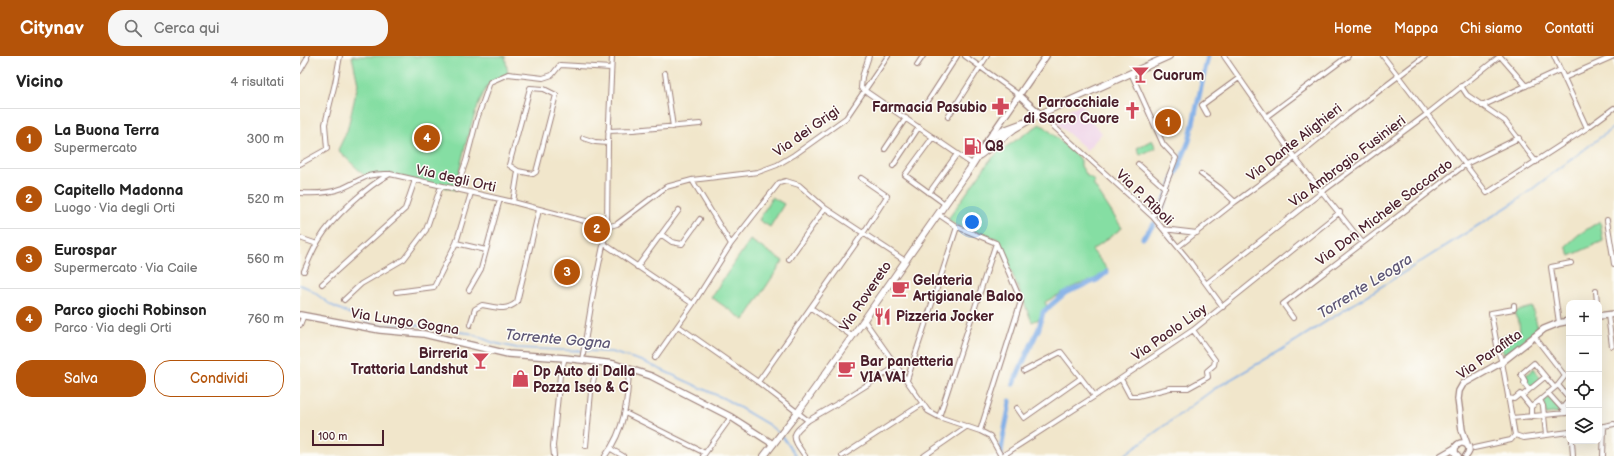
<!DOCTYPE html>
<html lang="it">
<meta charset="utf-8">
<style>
body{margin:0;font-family:"Balsamiq Sans",sans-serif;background:#f6f6f6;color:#222}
.controls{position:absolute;right:12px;bottom:12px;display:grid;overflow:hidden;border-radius:8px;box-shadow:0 4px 16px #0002}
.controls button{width:36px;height:36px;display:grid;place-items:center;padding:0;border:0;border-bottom:1px solid #e0e0e0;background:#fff;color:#222;font:20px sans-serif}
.scale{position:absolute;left:12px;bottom:10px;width:72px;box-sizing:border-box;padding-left:4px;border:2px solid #4a1f2b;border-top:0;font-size:11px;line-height:14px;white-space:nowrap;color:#4a1f2b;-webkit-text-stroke:3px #fdfcf7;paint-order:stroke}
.you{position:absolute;left:672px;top:166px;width:14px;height:14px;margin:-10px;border:3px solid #fff;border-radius:50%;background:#1a73e8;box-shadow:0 0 0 6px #1a73e833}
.badge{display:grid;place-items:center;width:26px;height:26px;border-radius:50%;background:#b45309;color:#fff;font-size:13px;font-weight:700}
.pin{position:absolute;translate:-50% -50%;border:2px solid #fff;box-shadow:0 1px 4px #0006}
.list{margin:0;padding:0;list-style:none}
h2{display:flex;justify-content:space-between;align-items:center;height:52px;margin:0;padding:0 16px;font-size:17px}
h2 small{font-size:13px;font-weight:400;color:#767676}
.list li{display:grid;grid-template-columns:26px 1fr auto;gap:12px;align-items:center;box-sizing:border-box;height:60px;padding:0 16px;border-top:1px solid #e0e0e0}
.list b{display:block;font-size:15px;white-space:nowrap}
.list p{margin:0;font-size:13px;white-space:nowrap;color:#767676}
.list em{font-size:13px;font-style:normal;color:#767676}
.actions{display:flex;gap:8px;padding:12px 16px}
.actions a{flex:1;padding:9px 0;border:1px solid #b45309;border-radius:16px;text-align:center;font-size:14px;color:#b45309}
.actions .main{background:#b45309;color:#fff}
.icon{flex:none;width:22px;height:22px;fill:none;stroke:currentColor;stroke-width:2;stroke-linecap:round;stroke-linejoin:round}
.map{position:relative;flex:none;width:1314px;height:400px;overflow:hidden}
header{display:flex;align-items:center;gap:24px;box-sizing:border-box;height:56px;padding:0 20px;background:#b45309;color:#fff}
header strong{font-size:19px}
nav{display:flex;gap:22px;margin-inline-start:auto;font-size:14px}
.search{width:280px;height:36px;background:#f6f6f6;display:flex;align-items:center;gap:10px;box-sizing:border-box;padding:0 14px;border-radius:16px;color:#767676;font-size:15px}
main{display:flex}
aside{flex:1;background:#fff}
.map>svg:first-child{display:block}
.built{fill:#eed0e7}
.green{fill:#85dea3;stroke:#687e67}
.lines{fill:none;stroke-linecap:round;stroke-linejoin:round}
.stream{stroke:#7cabe6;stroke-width:1.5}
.canal{stroke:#7cabe6;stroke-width:5}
.street-casing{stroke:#9e827b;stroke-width:6}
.secondary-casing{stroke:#9e827b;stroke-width:8}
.primary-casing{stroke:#9e827b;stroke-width:8}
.street{stroke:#fff;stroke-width:4}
.secondary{stroke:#fff;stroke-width:5.5}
.primary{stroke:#fff;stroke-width:6}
.labels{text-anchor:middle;stroke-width:3;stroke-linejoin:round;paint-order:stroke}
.poi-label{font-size:14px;font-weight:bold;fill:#4a1f2b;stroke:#fdfcf7;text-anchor:start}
.street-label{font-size:14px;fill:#4a1f2b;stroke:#fdfcf7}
.water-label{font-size:15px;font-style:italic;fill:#5e5776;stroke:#fdfcf7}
</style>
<header>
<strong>Citynav</strong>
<div class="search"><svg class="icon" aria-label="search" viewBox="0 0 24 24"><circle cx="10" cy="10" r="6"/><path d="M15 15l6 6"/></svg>Cerca qui</div>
<nav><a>Home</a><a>Mappa</a><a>Chi siamo</a><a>Contatti</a></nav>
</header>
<main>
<aside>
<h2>Vicino<small>4 risultati</small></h2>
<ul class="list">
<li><span class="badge">1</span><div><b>La Buona Terra</b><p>Supermercato</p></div><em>300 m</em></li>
<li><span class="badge">2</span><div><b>Capitello Madonna</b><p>Luogo · Via degli Orti</p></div><em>520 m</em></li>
<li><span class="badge">3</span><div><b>Eurospar</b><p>Supermercato · Via Caile</p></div><em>560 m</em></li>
<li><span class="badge">4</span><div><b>Parco giochi Robinson</b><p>Parco · Via degli Orti</p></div><em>760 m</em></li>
</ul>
<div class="actions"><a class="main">Salva</a><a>Condividi</a></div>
</aside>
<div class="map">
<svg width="1314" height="400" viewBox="0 0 1314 400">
<rect width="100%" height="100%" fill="#fdfcf7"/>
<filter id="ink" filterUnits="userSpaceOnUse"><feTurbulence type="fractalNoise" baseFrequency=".025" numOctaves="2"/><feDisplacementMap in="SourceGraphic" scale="8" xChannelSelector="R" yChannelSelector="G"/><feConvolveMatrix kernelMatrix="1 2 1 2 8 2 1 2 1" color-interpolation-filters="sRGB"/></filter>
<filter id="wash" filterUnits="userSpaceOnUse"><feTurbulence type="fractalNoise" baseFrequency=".012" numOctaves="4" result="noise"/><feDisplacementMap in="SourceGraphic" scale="16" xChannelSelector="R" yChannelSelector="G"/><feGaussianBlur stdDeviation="0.9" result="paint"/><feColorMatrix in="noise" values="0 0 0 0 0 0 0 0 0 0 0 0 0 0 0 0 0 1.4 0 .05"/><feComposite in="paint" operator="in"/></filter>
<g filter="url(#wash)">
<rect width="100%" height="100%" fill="#f1e6cb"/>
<path class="built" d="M782,48L792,66L802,77L786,95L784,91L755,66V63L757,58Z"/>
<path class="green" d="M52,0H205L208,18C202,21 193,23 189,28C174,49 160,107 156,134L90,118L65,120L38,94L47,75L58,28Z
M740,68L742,70H744L781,104V110L788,121L789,120L795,126L793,128L822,172L792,194L809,215L793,224L779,228L745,246L747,251L739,263L732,266L698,183L655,169L648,163L690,104L700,95Z
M852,84L856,92L840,99L837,92Z
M472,141L484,148L470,171L459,164Z
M1300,165L1303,185L1270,200L1266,190L1278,179Z
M450,184L483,205L444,264L411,241Z
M1232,251L1238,272L1215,292L1204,298L1197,282L1220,276L1219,267L1214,257L1218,255Z
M1234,312L1241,323L1233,330L1230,329L1228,331L1224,321Z
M1248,340L1262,356L1246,358L1244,344Z"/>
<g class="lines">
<path class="stream" d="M0,229L8,232L31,249L73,269H116L148,275L169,277L194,287L217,292L282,295
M285,295L311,296L342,305L425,343L469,369L480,378
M482,380L496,400
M823,400L914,333L978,296L1215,146L1314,71"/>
<path class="canal" d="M858,161L889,85L908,0
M843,182L854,168
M713,328L739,272L743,256L765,237L797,224L807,216
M701,398C702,380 708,363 710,345"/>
</g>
</g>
<g filter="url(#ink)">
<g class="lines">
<defs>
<path id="street" d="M569,0L562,21L561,32L672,108
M665,0L719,39
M924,0L995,102L1062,186
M1083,0L1187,137L1287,72L1314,52
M1200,0L1226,30
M1254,0L1287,72
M617,9L623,0
M0,15L7,3V0
M365,17L373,71
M831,17L863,88L876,102L853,161
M1264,22L1314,0
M1161,30L1167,39L1205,65L1236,106
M626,48L657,0
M1182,50L1260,14
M740,58L853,161L887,202L923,251
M907,58L902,49L939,22
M648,61L687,0
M966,61L1048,0
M308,75L333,74L400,68
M633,81L605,119L645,148
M283,82L295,86L308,87
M585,93L606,62
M0,108L27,93L25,68L35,27L40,0
M838,108L865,132
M593,110L619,71
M901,118L920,132L935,146
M392,124L431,188
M156,134L166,105L177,63L190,26L208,18L243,22L252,19L260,9L311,12
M0,137C15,138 30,137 43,132C63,123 66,117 90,118L213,146L307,171L317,168L366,131L392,124L458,116L477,109L494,99L546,62L588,0
M629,137L657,98
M213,146L218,115L233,118L236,116L256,39L244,33L230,32L209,109L218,115
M638,158L657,171L696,187L721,245L680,375
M1307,164C1309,179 1312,193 1314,208
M863,173L897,177
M362,179L372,186L382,188L400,163
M0,182L17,188
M156,187L186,194
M303,187L393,248
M878,191L935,146L995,102L1046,60L1125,0
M489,203L525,152
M337,211L379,154
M4,215C9,204 13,193 19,184C32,162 67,130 90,118
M907,227L1022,136L1127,58L1200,0
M22,228L105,153L115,124
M169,234L181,213L200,143
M1296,235L1297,247
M96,236L134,231L156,187L171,137
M44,244L61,228L104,203L126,174L141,130
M1214,249V253L1191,257L1198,295L1202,306L1215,379
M511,252L552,280
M1308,259L1312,290
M993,262L983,248L1166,108L1219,82
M564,264L628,355L639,361L680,375L690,380L701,400
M1259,267L1251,211L1271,207
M0,269L4,259
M170,269L175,253L182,249C195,251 206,256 217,246L239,154
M378,270L458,326L506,363L509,364L540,346L597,310
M1234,280L1265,320L1258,329L1240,344L1243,350L1246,379
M355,302L393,248L431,188L479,127L486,125L499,129L525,152L604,204
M282,304L294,232L307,171L308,87L312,0
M724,315L761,296L795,340
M821,323L830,340H838L870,332H888L908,321L907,315L914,309L915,304L893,274
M607,324L657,171
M458,326L564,176L587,140L561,122
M1258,329L1269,342
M1229,334L1245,321
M1248,337L1266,357
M1222,340L1231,351
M1208,342L1214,343L1220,338L1222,340L1229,334L1224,327L1225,325L1221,318L1234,307L1254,331
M717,352L724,362L781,322
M325,357L405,397
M639,361L696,187
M1231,361V351L1240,344
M1212,362L1266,357L1264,350L1269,344
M1299,371L1314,368
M1215,379L1224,382L1269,376
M1272,385L1273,400
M286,390L291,336L297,307
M1174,392L1211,384L1215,379
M311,393L323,400
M254,400L253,390L260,319L265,302
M305,400C325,374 328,343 329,312
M403,400L431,361
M505,400C491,380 490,379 509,364
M542,400L622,348
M624,400L666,371
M702,400L795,340L893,274L1040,156
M1303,400L1304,370"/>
<path id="secondary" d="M719,39L740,58
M688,84L746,0
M0,259L80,274L124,278L208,298L265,302L314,308L351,320L431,361L473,388
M1299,260L1314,258
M1167,388L1162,374L1158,343L1159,335L1163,328L1202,306L1244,273L1259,267L1269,265
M1141,400L1155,392
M1158,400L1155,397V392C1161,381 1175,390 1166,400"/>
<path id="primary" d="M680,99L714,73L740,58L869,0
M464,400L498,356L564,264L669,114L688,84L704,74L723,67"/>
</defs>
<use href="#street" class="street-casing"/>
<use href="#secondary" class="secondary-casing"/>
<use href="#primary" class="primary-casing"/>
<use href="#street" class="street"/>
<use href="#secondary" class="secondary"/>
<use href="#primary" class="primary"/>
</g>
</g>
<defs>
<symbol id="bar-bare" viewBox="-9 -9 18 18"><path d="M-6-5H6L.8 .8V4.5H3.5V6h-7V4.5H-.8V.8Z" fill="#d1495b" stroke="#fdfcf7" stroke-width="2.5" paint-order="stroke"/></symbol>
<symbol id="pharmacy-bare" viewBox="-9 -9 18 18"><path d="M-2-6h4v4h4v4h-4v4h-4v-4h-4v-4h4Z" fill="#d1495b" stroke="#fdfcf7" stroke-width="2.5" paint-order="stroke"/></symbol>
<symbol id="church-bare" viewBox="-9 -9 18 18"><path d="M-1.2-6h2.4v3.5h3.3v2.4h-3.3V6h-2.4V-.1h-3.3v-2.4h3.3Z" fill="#d1495b" stroke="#fdfcf7" stroke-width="2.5" paint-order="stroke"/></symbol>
<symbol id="fuel-bare" viewBox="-9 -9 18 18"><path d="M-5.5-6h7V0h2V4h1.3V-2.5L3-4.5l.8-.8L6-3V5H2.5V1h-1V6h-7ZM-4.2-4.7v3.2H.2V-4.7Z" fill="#d1495b" stroke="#fdfcf7" stroke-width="2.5" paint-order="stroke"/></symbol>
<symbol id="cafe-bare" viewBox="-9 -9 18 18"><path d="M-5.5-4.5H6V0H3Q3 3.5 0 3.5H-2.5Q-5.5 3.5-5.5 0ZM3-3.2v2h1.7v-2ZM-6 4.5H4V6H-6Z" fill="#d1495b" stroke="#fdfcf7" stroke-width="2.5" paint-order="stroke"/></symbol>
<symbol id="restaurant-bare" viewBox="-9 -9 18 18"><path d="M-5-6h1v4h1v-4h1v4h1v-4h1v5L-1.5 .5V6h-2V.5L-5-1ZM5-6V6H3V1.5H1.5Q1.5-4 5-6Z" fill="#d1495b" stroke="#fdfcf7" stroke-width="2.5" paint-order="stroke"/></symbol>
<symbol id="shop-bare" viewBox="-9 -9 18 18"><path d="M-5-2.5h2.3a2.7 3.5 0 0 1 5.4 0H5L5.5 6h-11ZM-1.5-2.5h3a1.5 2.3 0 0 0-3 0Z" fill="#d1495b" stroke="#fdfcf7" stroke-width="2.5" paint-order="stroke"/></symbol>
</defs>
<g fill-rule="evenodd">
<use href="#bar-bare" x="828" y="6" width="25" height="25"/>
<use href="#pharmacy-bare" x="688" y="38" width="25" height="25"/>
<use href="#church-bare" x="820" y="42" width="25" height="25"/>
<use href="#fuel-bare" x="660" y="78" width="25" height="25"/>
<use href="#cafe-bare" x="588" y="220" width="25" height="25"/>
<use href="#restaurant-bare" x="570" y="248" width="25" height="25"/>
<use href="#bar-bare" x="168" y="292" width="25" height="25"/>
<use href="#cafe-bare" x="534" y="300" width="25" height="25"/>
<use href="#shop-bare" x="208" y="310" width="25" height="25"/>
</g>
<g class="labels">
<g class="poi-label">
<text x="853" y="24">Cuorum</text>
<text x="819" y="51" text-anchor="end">Parrocchiale<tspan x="819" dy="16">di Sacro Cuore</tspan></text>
<text x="687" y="56" text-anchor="end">Farmacia Pasubio</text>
<text x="685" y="95">Q8</text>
<text x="613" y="229">Gelateria<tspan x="613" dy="16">Artigianale Baloo</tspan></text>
<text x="596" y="265">Pizzeria Jocker</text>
<text x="168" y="302" text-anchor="end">Birreria<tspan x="168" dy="16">Trattoria Landshut</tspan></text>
<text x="560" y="310">Bar panetteria<tspan x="560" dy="16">VIA VAI</tspan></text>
<text x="233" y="320">Dp Auto di Dalla<tspan x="233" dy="16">Pozza Iseo &amp; C</tspan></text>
</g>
<g class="street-label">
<text transform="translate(506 75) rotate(-35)" y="5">Via dei Grigi</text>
<text transform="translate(994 86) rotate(-38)" y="5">Via Dante Alighieri</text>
<text transform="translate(1047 105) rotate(-37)" y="5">Via Ambrogio Fusinieri</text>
<text transform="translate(156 122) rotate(13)" y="5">Via degli Orti</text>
<text transform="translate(845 141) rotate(44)" y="5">Via P. Riboli</text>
<text transform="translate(1084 156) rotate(-37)" y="5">Via Don Michele Saccardo</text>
<text transform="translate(565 240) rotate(-56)" y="5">Via Rovereto</text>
<text transform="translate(105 265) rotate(9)" y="5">Via Lungo Gogna</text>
<text transform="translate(869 276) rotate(-35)" y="5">Via Paolo Lioy</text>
<text transform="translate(1189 298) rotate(-35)" y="5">Via Parafitta</text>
</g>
<g class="water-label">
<text transform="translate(1065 230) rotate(-32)" y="5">Torrente Leogra</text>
<text transform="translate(258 283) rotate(5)" y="5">Torrente Gogna</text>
</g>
</g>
</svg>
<div class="controls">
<button>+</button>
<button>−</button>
<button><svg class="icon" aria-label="locate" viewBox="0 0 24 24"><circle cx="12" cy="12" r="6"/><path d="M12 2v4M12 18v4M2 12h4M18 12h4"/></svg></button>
<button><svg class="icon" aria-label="layers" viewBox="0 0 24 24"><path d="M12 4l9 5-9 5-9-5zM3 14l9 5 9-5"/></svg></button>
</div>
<div class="scale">100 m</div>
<div class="you"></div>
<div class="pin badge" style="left:868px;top:66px">1</div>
<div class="pin badge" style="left:297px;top:173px">2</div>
<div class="pin badge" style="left:267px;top:216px">3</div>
<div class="pin badge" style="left:127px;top:82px">4</div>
</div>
</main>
